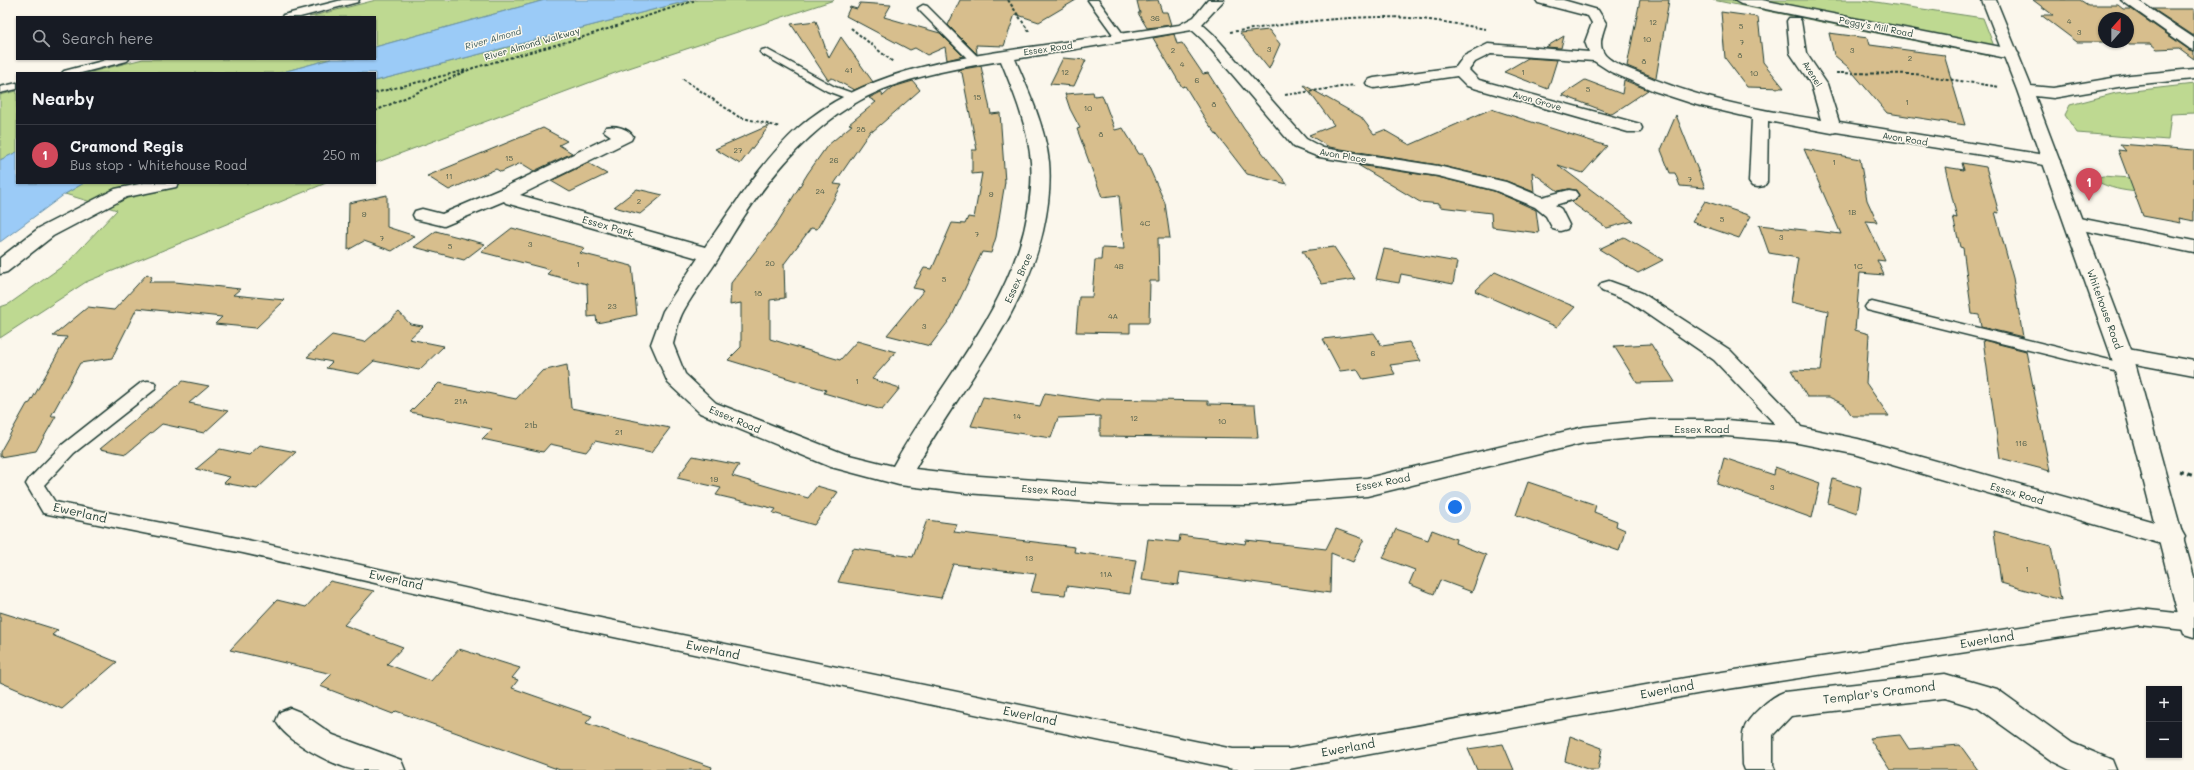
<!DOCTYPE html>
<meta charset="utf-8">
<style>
body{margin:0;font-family:Mali,sans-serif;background:#242831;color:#f1f3f6}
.controls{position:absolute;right:12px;bottom:12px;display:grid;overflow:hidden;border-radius:0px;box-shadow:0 1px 3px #0004}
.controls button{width:36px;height:36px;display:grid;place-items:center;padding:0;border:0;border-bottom:1px solid #363941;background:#171b24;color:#f1f3f6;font:20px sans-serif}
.compass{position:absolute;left:2098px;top:12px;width:36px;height:36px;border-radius:50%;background:#171b24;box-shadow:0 1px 3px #0004;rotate:21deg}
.you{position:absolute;left:1455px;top:507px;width:14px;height:14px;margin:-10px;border:3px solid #fff;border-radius:50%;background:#1a73e8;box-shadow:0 0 0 6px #1a73e833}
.badge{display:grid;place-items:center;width:26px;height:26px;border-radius:50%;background:#d1495b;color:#fff;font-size:13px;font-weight:700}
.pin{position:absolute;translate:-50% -33px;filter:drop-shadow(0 1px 2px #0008)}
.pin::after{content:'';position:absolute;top:21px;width:14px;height:12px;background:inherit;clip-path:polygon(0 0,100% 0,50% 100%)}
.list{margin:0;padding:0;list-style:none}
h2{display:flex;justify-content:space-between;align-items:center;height:52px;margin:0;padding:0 16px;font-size:17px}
h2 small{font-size:13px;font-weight:400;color:#9ea1a6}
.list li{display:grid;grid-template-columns:26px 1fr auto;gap:12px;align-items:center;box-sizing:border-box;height:60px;padding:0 16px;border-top:1px solid #363941}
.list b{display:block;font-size:15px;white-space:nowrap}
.list p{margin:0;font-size:13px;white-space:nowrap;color:#9ea1a6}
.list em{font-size:13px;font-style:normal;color:#9ea1a6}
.icon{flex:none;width:22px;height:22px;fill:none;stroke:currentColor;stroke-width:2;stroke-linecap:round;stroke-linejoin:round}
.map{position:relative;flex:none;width:2194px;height:770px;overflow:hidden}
.search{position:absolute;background:#171b24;box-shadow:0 1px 3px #0004;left:16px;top:16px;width:360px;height:44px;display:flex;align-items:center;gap:10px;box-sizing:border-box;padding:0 14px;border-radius:0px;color:#9ea1a6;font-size:15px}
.panel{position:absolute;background:#171b24;box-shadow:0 1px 3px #0004;left:16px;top:72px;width:360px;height:112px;border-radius:0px}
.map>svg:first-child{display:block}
.green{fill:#bed991;stroke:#6e8b62}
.water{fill:#9bcbf7;stroke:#6992a9}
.building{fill:#d7be8d;stroke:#1f3d34}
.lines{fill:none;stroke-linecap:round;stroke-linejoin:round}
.lane-casing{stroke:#1f3d34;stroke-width:3}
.street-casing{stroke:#1f3d34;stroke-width:3}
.secondary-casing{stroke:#1f3d34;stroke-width:3}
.path-far1{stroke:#1f3d34;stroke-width:2;stroke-dasharray:3 2;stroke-linecap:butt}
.path{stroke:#1f3d34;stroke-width:3;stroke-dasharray:5 3.5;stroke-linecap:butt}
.lane{fill:#fbf7ec;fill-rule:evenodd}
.street{fill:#fbf7ec;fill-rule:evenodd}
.secondary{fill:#fbf7ec;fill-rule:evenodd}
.labels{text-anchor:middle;stroke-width:3;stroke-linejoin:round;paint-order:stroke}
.number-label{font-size:8px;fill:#4d5d4a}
.far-street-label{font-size:9px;fill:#1f3d34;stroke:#fbf7ec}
.far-water-label{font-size:9px;font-style:italic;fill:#38595b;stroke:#fbf7ec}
.street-label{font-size:10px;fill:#1f3d34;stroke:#fbf7ec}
.near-street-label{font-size:12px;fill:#1f3d34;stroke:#fbf7ec}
</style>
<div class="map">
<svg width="2194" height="770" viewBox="0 0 2194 770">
<rect width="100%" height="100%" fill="#fbf7ec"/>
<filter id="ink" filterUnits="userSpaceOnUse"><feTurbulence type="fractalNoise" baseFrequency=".025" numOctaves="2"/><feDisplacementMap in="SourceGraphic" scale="8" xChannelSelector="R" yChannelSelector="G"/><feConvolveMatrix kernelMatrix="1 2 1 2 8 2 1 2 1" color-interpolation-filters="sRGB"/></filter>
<g filter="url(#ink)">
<path class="green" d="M376,0H545L375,47V17H309Z
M691,0H834L623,70L375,163V81Z
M1713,0H1862L1983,18L1994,46L1990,56Z
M143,59H331L279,73H87Z
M2194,84V113L2171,114L2168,140L2077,133L2065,115L2070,105L2116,93Z
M17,91V152L0,160V95Z
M2103,176L2183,182L2171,193C2144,192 2117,194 2093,179Z
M84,183H326L86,282L0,338V307L9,304L67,263L117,210L65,194Z"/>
<path class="water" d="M545,0H691L375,81V73H279L331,59H375V47Z
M17,152V183H84L65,194L0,242V160Z"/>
<path class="building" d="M960,0H1076L1039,22L1015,14L1004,46L976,45L977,54L948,25Z
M1158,0L1162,12H1167L1171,25L1147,28L1138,13H1140L1137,1Z
M1640,0H1669L1656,78L1627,66Z
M2033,0H2080L2088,5H2118L2123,9H2131L2188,49L2194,51V59L2179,48L2157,49L2151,44H2120L2117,42H2128V18H2104V42H2115H2077L2041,15H2053Z
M860,3L891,5L884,17L940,33L963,56L947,60L945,47L927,55L915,48L910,50L846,16L850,7L857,9Z
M2153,9H2194V36Z
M1721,12L1758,17L1763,62L1784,88L1747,87L1725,58Z
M816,21L829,58L841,37L873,82L854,90L832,78L828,80L791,24Z
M1269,30L1280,44L1269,69L1240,33Z
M1829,33L1868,38L1870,45L1944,55L1965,125L1887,113L1848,67L1834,55Z
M1174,34L1177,44L1182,43L1203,74L1208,73L1244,129L1287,184L1247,174L1207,122L1185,86L1182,87L1153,38Z
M1564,36L1561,48L1546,47Z
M1063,58L1086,60L1074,86L1050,84Z
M1528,58L1557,60L1548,89L1504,72Z
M981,66L991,114L1000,113L1005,182L996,237L991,253L982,252L951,318L930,346L887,335L924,290L913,288L924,268L932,269L952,223L965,224L968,217L974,218L982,173L972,174V150H977L962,73L957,70Z
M1585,80L1622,94L1624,80L1648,90L1612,114L1562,95Z
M913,81L920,90L895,112L873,131L871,130L834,184L842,185L817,229L811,228L784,264L785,298L770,300V339L840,360L857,341L896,352L872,379L900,388L882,410L824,393L826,390L728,360L741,347V303L730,305L731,283L777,223L808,173L827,146L852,125L849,124L876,102L869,98L881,92L883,96L893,87Z
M1304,85L1361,117L1374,134L1384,130L1410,145L1491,109L1607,146L1583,173L1558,165L1633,221L1607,228L1571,202L1579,196L1576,190L1569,189L1558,191L1532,172L1534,192L1506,181L1438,165L1329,147L1309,135L1334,125Z
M1093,92L1094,96L1102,95L1115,130L1123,128L1139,154H1143L1165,203L1170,238H1158L1159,281H1150L1149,323H1130V333L1076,332L1079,297H1092L1095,260H1101L1102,248L1124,249L1119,195L1102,197L1077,129L1080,128L1070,109L1065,94Z
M1676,115L1705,188L1680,186L1675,173H1670L1661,150Z
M770,125L740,164L715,149Z
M543,128L567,141L559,145L572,153L534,171L521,163L501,172L496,169L449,190L427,176Z
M2120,144L2194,150V221L2179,218L2181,223L2143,216L2118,150L2126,151Z
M1804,149L1860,159L1867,200L1877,222L1866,221L1885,261L1877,260L1884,275L1860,273L1855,330L1869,334L1866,383L1889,416H1852L1845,405L1829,397H1807L1791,370L1821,371L1828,311L1791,302L1798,258L1769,253L1759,225L1841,234Z
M588,163L607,174L570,192L551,181Z
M1962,163L1986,167L1999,213L1995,212L2013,278L2023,337L1981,327L1979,315L1972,314L1963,248L1960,247L1953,217L1957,218L1945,167L1964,170Z
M1358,165L1438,177L1494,191L1536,210L1539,233L1492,227L1491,213L1440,207V204L1420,202Z
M637,189L663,195L640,214L614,207Z
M387,195V227L415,236L392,251L364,241L348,250L349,203Z
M1705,201L1751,216L1739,238L1692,222Z
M512,228L585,248L580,253L632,266L637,315L597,323L596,316L588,317L587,284L547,274L551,270L481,252Z
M436,231L443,233L485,244L464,260L414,247Z
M1624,237L1663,260L1638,273L1599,249Z
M1334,247L1355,279L1322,284L1302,251Z
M1384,249L1457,262L1453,284L1401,274L1399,283L1376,279Z
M1495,272L1515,281L1575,307L1557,327L1475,291Z
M147,274L152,277L149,282H175L240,289L233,295L285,300L256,328L215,324L222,317L137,308L112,358L80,363L51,416H56L36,451L0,457V452L27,404L30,403L67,337L53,336L88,307L114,310Z
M399,312L410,324L423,326L409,339L444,346L419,370L374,361L359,374L326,368L332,362L307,357L332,335L365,342Z
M1374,333L1382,346L1409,342L1421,361L1390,365L1395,374L1363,379L1357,369L1340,371L1323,339Z
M1983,340L2026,351L2050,471L2000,458Z
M1651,344L1675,382L1637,383L1614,346Z
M567,365L571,408L670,428L651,453L595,441L586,452L550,444L543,452L482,439L492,429L410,412L439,383L516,399L542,371Z
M183,381L209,386L189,403L228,411L204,433L162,424L126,454L100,449Z
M1045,393L1100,401V399L1208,401V404L1255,405L1258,438L1100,436V416L1058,418L1051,438L971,426L983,397L1040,406Z
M260,445L296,452L257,489L224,483L230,477L196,469L220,449L249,455Z
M693,456L739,465L732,476L808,498L817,486L838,492L814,525L773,513L776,509L716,495L721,488L677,478Z
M1724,458L1774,475L1775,467L1820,483L1812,518L1717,484Z
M1833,479L1861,488L1857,513L1828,503Z
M1528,482L1596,505L1594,512L1617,521L1616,526L1625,530L1619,551L1516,515Z
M927,520L957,524L954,532L1075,547L1074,552L1136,560L1130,594L1067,586L1065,595L1031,592L1036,574L953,564L941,598L838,582L853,548L913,557Z
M1336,529L1364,539L1353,562L1331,553L1330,593L1180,572L1178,585L1142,580L1148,539L1179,542L1180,535L1245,544L1246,540L1326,549Z
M1396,529L1428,540L1432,530L1456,539L1455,543L1486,555L1472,592L1440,580L1434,594L1409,584L1415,570L1383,558Z
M1994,531L2051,546L2061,600L2001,583Z
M330,581L374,591L344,625L403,647L387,664L431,681L459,649L520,668L512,678L518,680L512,688L592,716L586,723L712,767L711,770H560L396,711L393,714L320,686L332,674L230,650L277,600L306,607Z
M0,612L58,630L52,635L117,662L62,709L37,698L0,682Z
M1900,735L1909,749L1960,745L1978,770H1890L1869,738Z
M1570,736L1602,748L1598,770H1590L1565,761Z
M1503,744L1514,770H1477L1468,749Z"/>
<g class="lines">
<defs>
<path id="lane" d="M342,0H359L358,2L300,17H282L283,15Z
M1088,0H1098L1126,38L1125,40H1117Z
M923,5L927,6L981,60L979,62H971L919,10L918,8Z
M766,49L835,87L858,95L860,97L854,101L827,91L762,54L760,52L762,50Z
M110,59H129L127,61L81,73H62L64,71Z
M17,83V89L0,93V87Z
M1872,302L2126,364L2132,365L2134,369L2132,373L2126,374L1867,310L1865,307L1867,304Z
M148,381L154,382L156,386L154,390L74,453L44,485L55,502L243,539L581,614L1233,749H1289L1702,675L2140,609L2194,615V631L2140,625L1702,693L1289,769H1233L581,630L243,553L43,513L26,484L29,479L62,445L142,382Z"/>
<path id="street" d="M1208,0H1224L1202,24L1213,34L1306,139L1323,148L1438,166L1506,182L1542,197L1569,190L1575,191L1578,195L1575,199L1555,205L1561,209L1569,225L1567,229L1560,231L1553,229L1546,216L1535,207L1494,190L1438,176L1319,157L1294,147L1203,40L1192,30L1015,59C1029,92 1045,126 1049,162C1051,185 1048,209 1043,231C1022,321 958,390 915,469L966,475L1117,486L1250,487L1367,478L1584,427L1651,420H1726L1775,424L1714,360L1628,301L1602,291L1599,287L1602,283L1609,281L1642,293L1730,350L1793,415L1801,427L1858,439L2172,527L2181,530L2185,537L2181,544L2172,547L1858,455L1793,442L1726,436H1651L1584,443L1367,496L1250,505L1117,504L966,493L899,485L831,467L700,413L668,383L651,344L663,311L698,258L506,203L504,201L444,226L415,219L413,215L415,211L422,209L442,214L503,188L611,136L604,131L606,127C615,125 628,128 633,136L631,140L520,195L705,247C732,208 763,160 798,128C864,70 955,58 1038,46C1085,39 1132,32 1179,25L1194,17ZM1001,61C1014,93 1028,127 1031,162C1033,185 1029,209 1024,231C1001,320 937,387 893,466L845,454L716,403L685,374L673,344C676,333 678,320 684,310C695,290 710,273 721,254C753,197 800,134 859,101C899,78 955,68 1001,61Z
M1536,0H1563L1598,10L1606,23C1603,33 1597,45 1605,55C1612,63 1627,68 1637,72C1696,98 1757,110 1821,120L1811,84L1790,53L1787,21L1789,18H1799L1801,21L1806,53L1827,84L1839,122L2051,156L2057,157L2060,161L2057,165L2051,166L1836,132L1832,133L1768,121L1767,182L1764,186L1758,187L1752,186L1749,182L1752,118L1697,105L1654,91L1611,72L1594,61L1491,54L1475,62L1469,70L1479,80L1640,124L1642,128L1640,132H1628L1467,86L1457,76L1374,88L1368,86L1366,83L1368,80L1374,78L1456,67L1464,56L1488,44L1589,52L1585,42L1592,23L1588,16L1538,3Z
M1734,0H1762L2011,49L2016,51L2019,54L2016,57L2011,59L1741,4Z
M2121,0H2137L2194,38V50L2189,48Z
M144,183H179L176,187L127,197L53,236L7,272L0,274V258L39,228L115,189Z
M2074,217L2194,241V253L2067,227L2065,223L2067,219Z
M2122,348L2194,361V375L2114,360L2111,355L2114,350Z
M1945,674L1997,689L2072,743L2112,760L2116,770H2070L2052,761L1978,708L1945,698L1791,716L1773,735V765L1775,770H1745L1743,765C1743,754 1741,740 1744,730C1747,717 1772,696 1784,692Z
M290,708L300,712L333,735L401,760L405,770C389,770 371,770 355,770C334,766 285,741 276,721L280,712Z"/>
<path id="secondary" d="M1982,0H1996L2031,86L2053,88L2130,75L2194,69V79L2130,85L2053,98L2035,96L2133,355L2194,577V637L2184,634L2181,626L2111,355L2017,90Z"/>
</defs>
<use href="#lane" class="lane-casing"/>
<use href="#street" class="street-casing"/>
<use href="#secondary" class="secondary-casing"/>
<path class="path-far1" d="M1008,0L1030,33
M851,28L893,62
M1230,32C1289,24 1350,14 1410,18C1436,20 1461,25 1486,29
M1836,73L1915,74L2000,87
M683,79L739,117L780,127
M375,93L466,70
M1285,95L1355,85
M375,111L473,68L580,38L696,0"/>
<path class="path" d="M2179,471L2194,476"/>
<use href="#lane" class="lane"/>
<use href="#street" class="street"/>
<use href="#secondary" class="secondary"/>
</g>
</g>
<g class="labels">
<g class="number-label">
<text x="1155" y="21">36</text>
<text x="2069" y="24">4</text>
<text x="1653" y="25">12</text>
<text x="1741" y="29">5</text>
<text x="2079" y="35">3</text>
<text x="1647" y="42">10</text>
<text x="1742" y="45">7</text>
<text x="1269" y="52">3</text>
<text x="1173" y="53">2</text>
<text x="1852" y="53">3</text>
<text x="1740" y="58">8</text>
<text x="1910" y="61">2</text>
<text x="1644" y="64">8</text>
<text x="1182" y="67">4</text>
<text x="849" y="73">41</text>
<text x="1065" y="75">12</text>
<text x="1523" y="75">1</text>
<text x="1754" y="76">10</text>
<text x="1197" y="83">6</text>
<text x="1588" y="92">5</text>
<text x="977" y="100">15</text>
<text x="1907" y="105">1</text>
<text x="1214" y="107">8</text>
<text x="1088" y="111">10</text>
<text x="861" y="132">28</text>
<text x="1101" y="137">8</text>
<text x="738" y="153">27</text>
<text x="509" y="161">15</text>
<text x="834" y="163">26</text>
<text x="1834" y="165">1</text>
<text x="449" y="179">11</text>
<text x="1690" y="182">7</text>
<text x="820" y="194">24</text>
<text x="991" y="197">9</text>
<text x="639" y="204">2</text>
<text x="1852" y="215">1B</text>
<text x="364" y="217">9</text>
<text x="1722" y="222">5</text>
<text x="1145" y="226">4C</text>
<text x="977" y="237">7</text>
<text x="1781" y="240">3</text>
<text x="382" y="241">7</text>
<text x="530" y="247">3</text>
<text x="450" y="249">5</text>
<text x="770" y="266">20</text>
<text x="578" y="267">1</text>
<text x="1119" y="269">4B</text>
<text x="1858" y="269">1C</text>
<text x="944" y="282">5</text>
<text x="758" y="296">18</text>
<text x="612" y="309">23</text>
<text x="1113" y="319">4A</text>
<text x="924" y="329">3</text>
<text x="1373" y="356">6</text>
<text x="857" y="384">1</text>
<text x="461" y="404">21A</text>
<text x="1017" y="419">14</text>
<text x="1134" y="421">12</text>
<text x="1222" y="424">10</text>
<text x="531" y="428">21b</text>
<text x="619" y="435">21</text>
<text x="2021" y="446">116</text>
<text x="714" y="482">19</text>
<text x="1772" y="490">3</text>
<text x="1029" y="561">13</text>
<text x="2027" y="572">1</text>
<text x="1106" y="577">11A</text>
</g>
<g class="far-street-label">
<text transform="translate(1876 27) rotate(11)" y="3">Peggy's Mill Road</text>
<text transform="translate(532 44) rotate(-16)" y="3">River Almond Walkway</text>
<text transform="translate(1048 49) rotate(-8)" y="3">Essex Road</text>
<text transform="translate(1812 74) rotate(58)" y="3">Avenel</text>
<text transform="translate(1537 101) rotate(16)" y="3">Avon Grove</text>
<text transform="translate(1905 139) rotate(9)" y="3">Avon Road</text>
<text transform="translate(1343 156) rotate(10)" y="3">Avon Place</text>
</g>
<g class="far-water-label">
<text transform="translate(493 39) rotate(-16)" y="3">River Almond</text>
</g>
<g class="street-label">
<text transform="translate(608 226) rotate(16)" y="4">Essex Park</text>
<text transform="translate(1018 278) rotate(-66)" y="4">Essex Brae</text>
<text transform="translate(2105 309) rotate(70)" y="4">Whitehouse Road</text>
<text transform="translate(735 419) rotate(23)" y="4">Essex Road</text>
<text x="1702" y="433">Essex Road</text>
<text transform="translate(1383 482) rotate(-11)" y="4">Essex Road</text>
<text transform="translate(1049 490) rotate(4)" y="4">Essex Road</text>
<text transform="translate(2017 493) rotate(16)" y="4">Essex Road</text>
</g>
<g class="near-street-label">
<text transform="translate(80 513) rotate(13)" y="4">Ewerland</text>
<text transform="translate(396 580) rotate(13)" y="4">Ewerland</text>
<text transform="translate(1987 640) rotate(-9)" y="4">Ewerland</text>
<text transform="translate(713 650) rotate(12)" y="4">Ewerland</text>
<text transform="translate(1667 690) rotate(-10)" y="4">Ewerland</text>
<text transform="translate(1879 693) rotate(-7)" y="4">Templar's Cramond</text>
<text transform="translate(1030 716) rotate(12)" y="4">Ewerland</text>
<text transform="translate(1348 748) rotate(-10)" y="4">Ewerland</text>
</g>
</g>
</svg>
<div class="controls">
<button>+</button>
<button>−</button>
</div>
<svg class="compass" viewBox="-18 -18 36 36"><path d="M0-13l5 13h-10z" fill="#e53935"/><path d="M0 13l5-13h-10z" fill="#9ea1a6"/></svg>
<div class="you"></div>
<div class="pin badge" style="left:2089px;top:201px">1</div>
<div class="search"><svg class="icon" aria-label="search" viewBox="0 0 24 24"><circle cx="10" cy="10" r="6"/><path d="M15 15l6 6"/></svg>Search here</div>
<section class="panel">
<h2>Nearby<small></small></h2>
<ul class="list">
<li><span class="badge">1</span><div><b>Cramond Regis</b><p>Bus stop · Whitehouse Road</p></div><em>250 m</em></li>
</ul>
</section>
</div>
